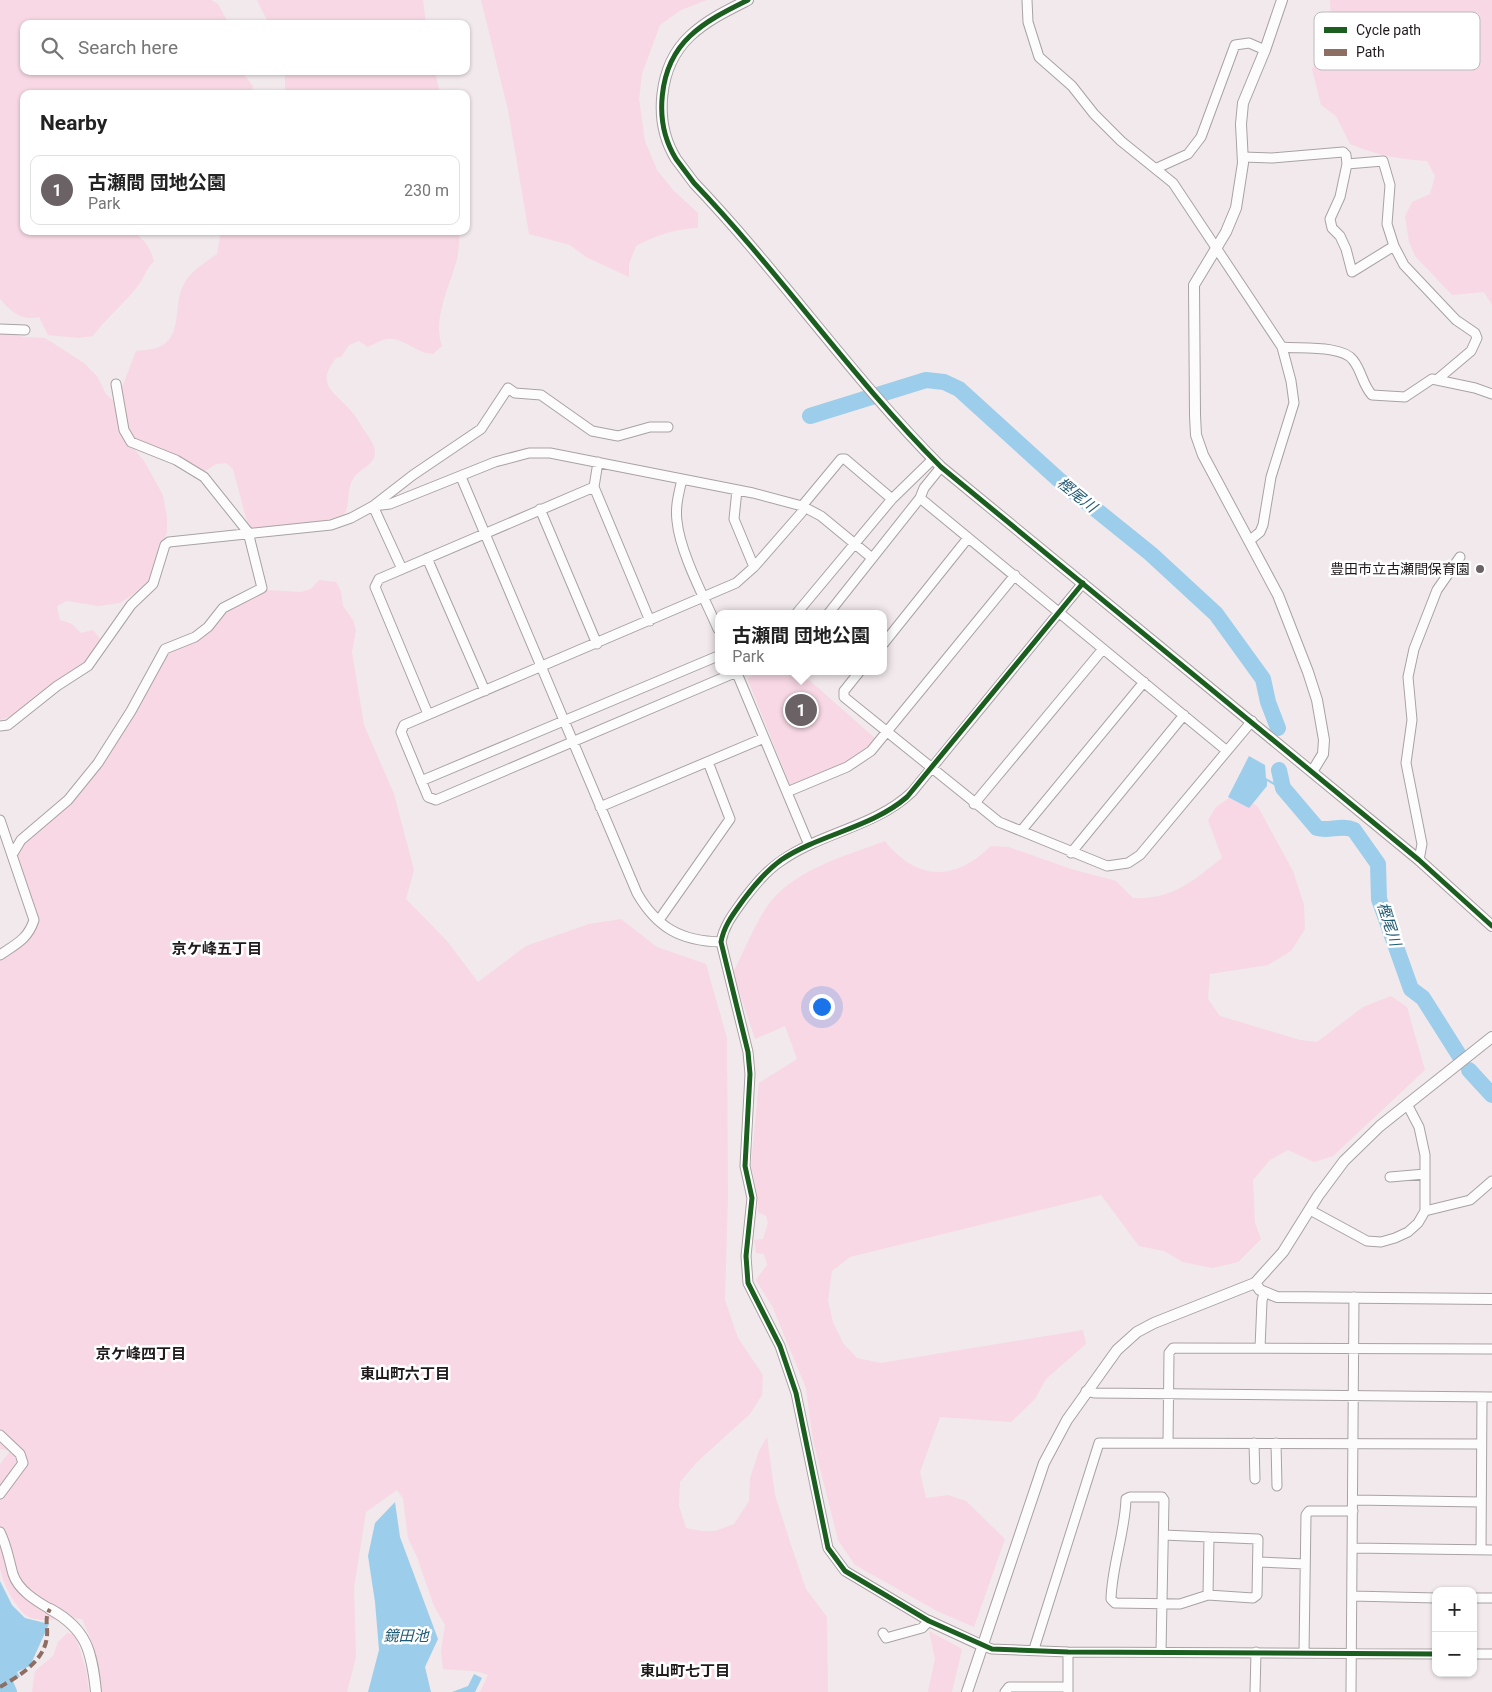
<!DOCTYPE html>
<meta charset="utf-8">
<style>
body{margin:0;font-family:Roboto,"Noto Sans JP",sans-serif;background:#f6f6f6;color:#222}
.controls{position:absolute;right:15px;bottom:15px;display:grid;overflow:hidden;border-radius:10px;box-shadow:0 1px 4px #0004}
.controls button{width:45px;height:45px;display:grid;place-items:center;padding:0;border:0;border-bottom:1px solid #e0e0e0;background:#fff;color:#222;font:25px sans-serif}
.you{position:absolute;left:821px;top:1006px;width:18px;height:18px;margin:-12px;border:4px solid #fff;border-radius:50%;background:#1a73e8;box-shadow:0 0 0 8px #1a73e833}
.badge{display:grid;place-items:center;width:32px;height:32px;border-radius:50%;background:#6a6265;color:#fff;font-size:16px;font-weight:700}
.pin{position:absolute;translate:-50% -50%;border:2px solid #fff;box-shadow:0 1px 5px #0006}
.popup{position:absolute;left:715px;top:610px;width:172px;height:65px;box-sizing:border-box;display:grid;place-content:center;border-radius:10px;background:#fff;filter:drop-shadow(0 1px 4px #0005);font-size:16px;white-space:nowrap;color:#767676}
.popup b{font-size:19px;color:#222}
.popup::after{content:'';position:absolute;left:50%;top:100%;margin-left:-10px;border:10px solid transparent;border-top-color:#fff}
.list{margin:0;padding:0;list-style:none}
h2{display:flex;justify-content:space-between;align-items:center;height:65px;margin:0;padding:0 20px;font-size:21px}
h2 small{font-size:16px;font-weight:400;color:#767676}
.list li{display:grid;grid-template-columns:32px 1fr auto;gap:15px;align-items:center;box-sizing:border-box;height:70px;margin:0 10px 10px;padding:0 10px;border:1px solid #e0e0e0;border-radius:10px}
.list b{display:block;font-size:19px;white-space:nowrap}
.list p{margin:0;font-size:16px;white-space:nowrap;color:#767676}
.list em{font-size:16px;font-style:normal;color:#767676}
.icon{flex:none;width:28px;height:28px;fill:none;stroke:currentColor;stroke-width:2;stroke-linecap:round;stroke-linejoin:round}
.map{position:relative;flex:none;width:1492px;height:1692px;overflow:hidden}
.search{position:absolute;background:#fff;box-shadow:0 1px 4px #0004;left:20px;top:20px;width:450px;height:55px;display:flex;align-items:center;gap:12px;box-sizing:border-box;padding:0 18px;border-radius:10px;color:#767676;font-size:19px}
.panel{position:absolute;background:#fff;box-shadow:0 1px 4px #0004;left:20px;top:90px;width:450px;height:145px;border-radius:10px}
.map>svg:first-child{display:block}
.green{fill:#f7d8e4}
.water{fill:#9cceeb}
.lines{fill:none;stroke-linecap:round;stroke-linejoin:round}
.river{stroke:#9cceeb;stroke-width:16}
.minor-casing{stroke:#a8a2a3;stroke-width:11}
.tertiary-casing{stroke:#a8a2a3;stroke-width:12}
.minor{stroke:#fdfcfc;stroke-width:9}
.tertiary{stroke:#fdfcfc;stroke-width:10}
.quiet{stroke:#8d6e63;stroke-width:4;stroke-dasharray:8 4;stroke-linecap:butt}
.cycleway-casing{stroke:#fff;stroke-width:8}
.cycleway{stroke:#1b5e20;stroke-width:5}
.poi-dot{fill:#6a6265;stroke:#fff;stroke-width:2}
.labels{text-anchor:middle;stroke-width:5;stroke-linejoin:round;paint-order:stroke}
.poi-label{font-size:14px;fill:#201a1d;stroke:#fff;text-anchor:end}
.water-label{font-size:15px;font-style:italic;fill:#1e5974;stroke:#fff}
.neighbourhood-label{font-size:15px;font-weight:bold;fill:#201a1d;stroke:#fff}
.key{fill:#fff;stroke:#bcbabb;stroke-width:1}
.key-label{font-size:14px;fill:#201a1d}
</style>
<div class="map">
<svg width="1492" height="1692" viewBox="0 0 1492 1692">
<rect width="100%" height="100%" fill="#f2e9ec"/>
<path class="green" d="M0,0H211L218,4L229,24H24V71H241L253,86L252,94H24V231H131C144,238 150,247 154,261C146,269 144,278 137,287C124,304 106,318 93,336L79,338L48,335L39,317C20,321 12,312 0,299Z
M257,0H423L426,24H269Z
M481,0H707L681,10L660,25L642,74L639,99L645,141L657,170L674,191L698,213V228C674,229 657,235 636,246L629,264V277L586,257L570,245L529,234L508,110Z
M1330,0H1492V305L1484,292L1452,295L1415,256L1409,242L1405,216L1412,202L1430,194L1435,176L1427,161C1399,159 1376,155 1350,144L1336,116L1321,105L1312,69C1327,43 1332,31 1330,0Z
M285,71H435L440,94H285Z
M221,231H460C459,240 459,250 457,259C450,286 432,319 442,346L433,354C416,353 402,337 387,339C381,340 374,344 368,347L359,341L349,345L341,357L336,358C314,386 336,392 351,411C357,417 361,426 366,433C370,439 376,446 375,454C373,466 359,469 353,479C346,490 351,503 344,515L321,521L249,529L233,469L226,463L216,464L202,473L131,438L122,420L121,390L136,351C144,350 153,350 159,347C182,338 174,306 182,288C189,272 203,264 217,254Z
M5,332L24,337L45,338L84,363L97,376L106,394L117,404L119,430L144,461L163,495L167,517V532L150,583L120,603L98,606L67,601L57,606L60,620L72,624L81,633L93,630L102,641L87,663L9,717L0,720V333Z
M319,580L336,582L341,591L343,606L353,620L356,630L352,652L364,725L394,794L414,870L406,899L447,941L478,982L526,946L589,924L621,919L657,947L706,964L727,1038L728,1197L725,1300L738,1338L763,1375L762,1395L750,1414L696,1463L680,1482L679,1506L686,1528L701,1531H715L734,1524L749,1501L750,1478L759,1451L767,1437L775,1495L791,1545L806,1589L827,1617L828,1692H480L488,1675C474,1669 459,1671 443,1669L441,1652L445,1625L434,1606L417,1557L408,1538L403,1498L397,1490L366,1512L354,1588L356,1657L347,1692H101C98,1665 94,1643 82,1619C65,1616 45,1624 29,1617C16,1610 2,1582 0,1568C0,1534 0,1498 0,1464L10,1451L0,1449V958C10,951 24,945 32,935C45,917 22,876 15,857L22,841L61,811L123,729L148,690L153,673L166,652L198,640L208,633L226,610L265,590L301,592L311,589Z
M761,671H799L876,739C855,765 822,774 793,787L790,785L748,680L749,677Z
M1232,796L1244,797L1258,807L1293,871L1304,905L1305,929L1291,951L1268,965L1210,974L1208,999L1220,1016L1300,1040L1317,1042L1363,1007L1391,996L1407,1007L1425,1070L1333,1156L1314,1162L1288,1150L1270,1160L1253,1180L1255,1223L1261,1239L1238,1262L1212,1268L1183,1262L1164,1251L1139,1246L1101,1195L850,1257L832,1271L828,1300L833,1322L843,1343L857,1358L881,1363L1083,1330L1086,1344L1046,1379L1035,1399L1011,1422L940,1417L920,1472L926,1498L948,1495L966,1501L1005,1539L974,1627L937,1611L855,1565L838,1540L813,1440L806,1388L772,1306L756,1280L767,1265L764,1254L756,1253L754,1240L763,1239L768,1223L766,1216L758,1212V1197L751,1165L759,1083L797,1059L785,1026L755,1039L733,973C744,951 753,928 766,908C791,870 846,856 885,841C907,869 936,882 969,863C977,859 984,852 991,846L1009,847L1071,869L1116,881L1133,898C1172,900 1193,881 1222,858L1208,820L1216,807Z
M929,1631L962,1649L952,1692H928L935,1659Z
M67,1633L75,1634L86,1670L89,1692H32L35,1671L53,1656L58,1642Z"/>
<path class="water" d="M1249,756L1265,765L1266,778L1280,786L1279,788L1267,781V786L1249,808L1228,797Z
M395,1502L400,1537L438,1639L425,1667L431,1692H368L379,1650L375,1602L368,1556L375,1523Z
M0,1581L12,1605L25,1618L49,1624L30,1666L17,1672L20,1677L0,1685Z
M474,1674L482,1678L475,1692H452L468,1686Z"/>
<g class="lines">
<path class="river" d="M810,416L926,380L944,382L959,389L1058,479L1151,554L1216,614L1263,679L1268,702L1278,728
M1279,770L1283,788L1317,828C1329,832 1341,824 1354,830L1378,864L1379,899L1411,989L1423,998L1459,1055
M1469,1070L1492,1095
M5,1683L9,1692"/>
<defs>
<path id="minor" d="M1027,0L1028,22L1039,57L1072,86L1094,114L1121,141L1173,183L1282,347L1291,381L1294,403L1271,477L1263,525L1260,532L1249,541
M1243,157L1272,158L1343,152L1346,155L1347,164L1340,197L1330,219L1332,228L1340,236L1346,249L1352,272L1394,246
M1347,164L1383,161L1390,185L1387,224L1394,246L1404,265L1456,320L1475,333L1477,338L1471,351L1439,378
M1157,168L1188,154L1201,137L1235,45L1249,43L1265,50
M0,329L25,330
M1282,347C1300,349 1342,345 1353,360C1362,371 1362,384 1372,395L1405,397L1432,379L1475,388L1492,394
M598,462L594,487L650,621
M461,477L637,893C657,928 681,941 721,942
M682,479C679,493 675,506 677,521C680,553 705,599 718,629
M737,490L734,519L754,567
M920,498L1227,751
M373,506L390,504L495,462L529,453H550L753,493L802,506L821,516L872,558
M373,506L402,569
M540,509L597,644
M427,558L485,691
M796,614L892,499L933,459
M828,614L920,498L924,488L941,467
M884,643L968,538
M736,671L809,845
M739,671L436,800L428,797L401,732L404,725L736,583L754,567L802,512V506L841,459H845L892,499
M860,671L844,691V697L999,822L1107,866L1128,863L1140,855L1252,721
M428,714L375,587L379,579L594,487
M0,726L8,725L57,686L88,666L131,605L153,584L165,545L169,542L331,525L351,518L373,506L413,475L481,429L508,388L515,393L541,395L592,431L618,436L650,427H668
M421,781L718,656
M787,792L847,767L871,751L1015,575
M974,804L1103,649
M600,807L764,738
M0,820L34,920C28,939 16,944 0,955
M1021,831L1144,682
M1071,853L1184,715
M12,855L21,840L68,800L98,763L131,711L165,649L195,637L208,627L223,608L262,588L248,532L204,477L176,460L131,442L124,430L116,384
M1419,860L1422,844L1406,763L1412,720L1408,677L1414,649L1437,590L1460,557
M659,920L730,819L708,762
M1390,1177L1425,1174
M1310,1210L1367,1241L1381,1242L1395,1238L1408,1232L1418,1223L1425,1211V1155L1419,1127L1407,1104
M1425,1211L1470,1200L1492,1181
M1260,1348L1262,1301L1264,1293
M1086,1391L1094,1393L1492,1397
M0,1435L20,1454L23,1463L0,1494
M1168,1442L1169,1353L1173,1348L1492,1349
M1254,1443L1255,1479
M1276,1443L1277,1486
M1354,1500L1481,1502
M0,1532C7,1546 9,1560 13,1574C18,1590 36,1601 50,1609
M1164,1535L1209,1537
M1353,1548L1492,1550
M1481,1550L1482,1397
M1258,1562L1305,1564
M1352,1596L1436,1598
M1473,1598H1492
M883,1633L886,1638L922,1628L929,1621L845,1571L828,1548L796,1393L780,1346L748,1283L746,1256L752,1198L745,1166L750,1074L748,1052L721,942C724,925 734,913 744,899C755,885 766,871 781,861C822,832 875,827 912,792L1083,583
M983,1646L992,1649L1068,1652L1436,1654
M1034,1649L1099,1443L1481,1444
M1161,1652C1162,1601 1163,1550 1164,1500L1162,1497H1130L1126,1499C1125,1533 1112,1565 1111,1599L1115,1603L1180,1604L1208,1595L1253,1598L1257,1595L1258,1539L1209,1537L1208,1595
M1304,1653L1306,1515L1309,1511H1353
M1473,1654H1492
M1005,1692L1009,1687H1068
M1068,1692V1652
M1255,1692L1256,1652
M1351,1692L1354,1297"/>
<path id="tertiary" d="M748,0C728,10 707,20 690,36C658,66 653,122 676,159C682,167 688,175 694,183C781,274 852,378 941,467L1419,860L1492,926
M1282,0L1265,50L1243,103L1241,124L1243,163L1236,208L1226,232L1194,285L1195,415L1196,435L1203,455L1278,595L1308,672L1317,700L1324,740L1323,754L1312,772
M1255,1283L1260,1290L1277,1297L1492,1299
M50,1609C87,1629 92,1652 96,1692
M929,1621L983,1646
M967,1692L1044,1463L1067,1420L1117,1350L1137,1332L1154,1323L1255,1283L1283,1252L1318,1196L1344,1161L1380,1126L1492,1037"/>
</defs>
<use href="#minor" class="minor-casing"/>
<use href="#tertiary" class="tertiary-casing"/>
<use href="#minor" class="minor"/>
<use href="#tertiary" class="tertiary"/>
<path class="quiet" d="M0,1687C19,1676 45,1661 47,1636C48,1625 44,1619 50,1609"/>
<defs>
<path id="cycleway" d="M748,0C728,10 707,20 690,36C658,66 653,122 676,159C682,167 688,175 694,183C781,274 852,378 941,467L1419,860L1492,926
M1083,583L907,797C871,828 820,834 781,860C766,871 755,884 744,899C734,913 724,925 721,942L748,1052L750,1074L745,1166L752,1198L746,1256L748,1283L780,1346L796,1393L828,1548L845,1571L929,1621L992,1649L1068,1652L1436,1654"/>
</defs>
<use href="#cycleway" class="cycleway-casing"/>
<use href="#cycleway" class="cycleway"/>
</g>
<circle class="poi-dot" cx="1480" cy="569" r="5"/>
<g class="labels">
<g class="poi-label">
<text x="1470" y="574">豊田市立古瀬間保育園</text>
</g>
<g class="water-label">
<text transform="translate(1077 495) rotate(39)" y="5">樫尾川</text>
<text transform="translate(1389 924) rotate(72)" y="5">樫尾川</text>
<text x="406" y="1641">鏡田池</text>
</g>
<g class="neighbourhood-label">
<text x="217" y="954">京ケ峰五丁目</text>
<text x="141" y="1359">京ケ峰四丁目</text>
<text x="405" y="1379">東山町六丁目</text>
<text x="685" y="1676">東山町七丁目</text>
</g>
</g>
<rect x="1314" y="12" width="166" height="58" rx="8" class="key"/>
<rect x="1324" y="27" width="23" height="6" fill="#1b5e20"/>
<rect x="1324" y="49" width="23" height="7" fill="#8d6e63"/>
<g class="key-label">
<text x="1356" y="35">Cycle path</text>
<text x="1356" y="57">Path</text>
</g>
</svg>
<div class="controls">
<button>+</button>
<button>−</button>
</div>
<div class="you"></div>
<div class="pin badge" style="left:801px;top:710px">1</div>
<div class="popup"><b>古瀬間 団地公園</b>Park</div>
<div class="search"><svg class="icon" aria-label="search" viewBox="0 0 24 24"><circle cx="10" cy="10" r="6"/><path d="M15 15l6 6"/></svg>Search here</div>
<section class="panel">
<h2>Nearby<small></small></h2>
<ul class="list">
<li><span class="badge">1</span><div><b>古瀬間 団地公園</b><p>Park</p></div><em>230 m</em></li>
</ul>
</section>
</div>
